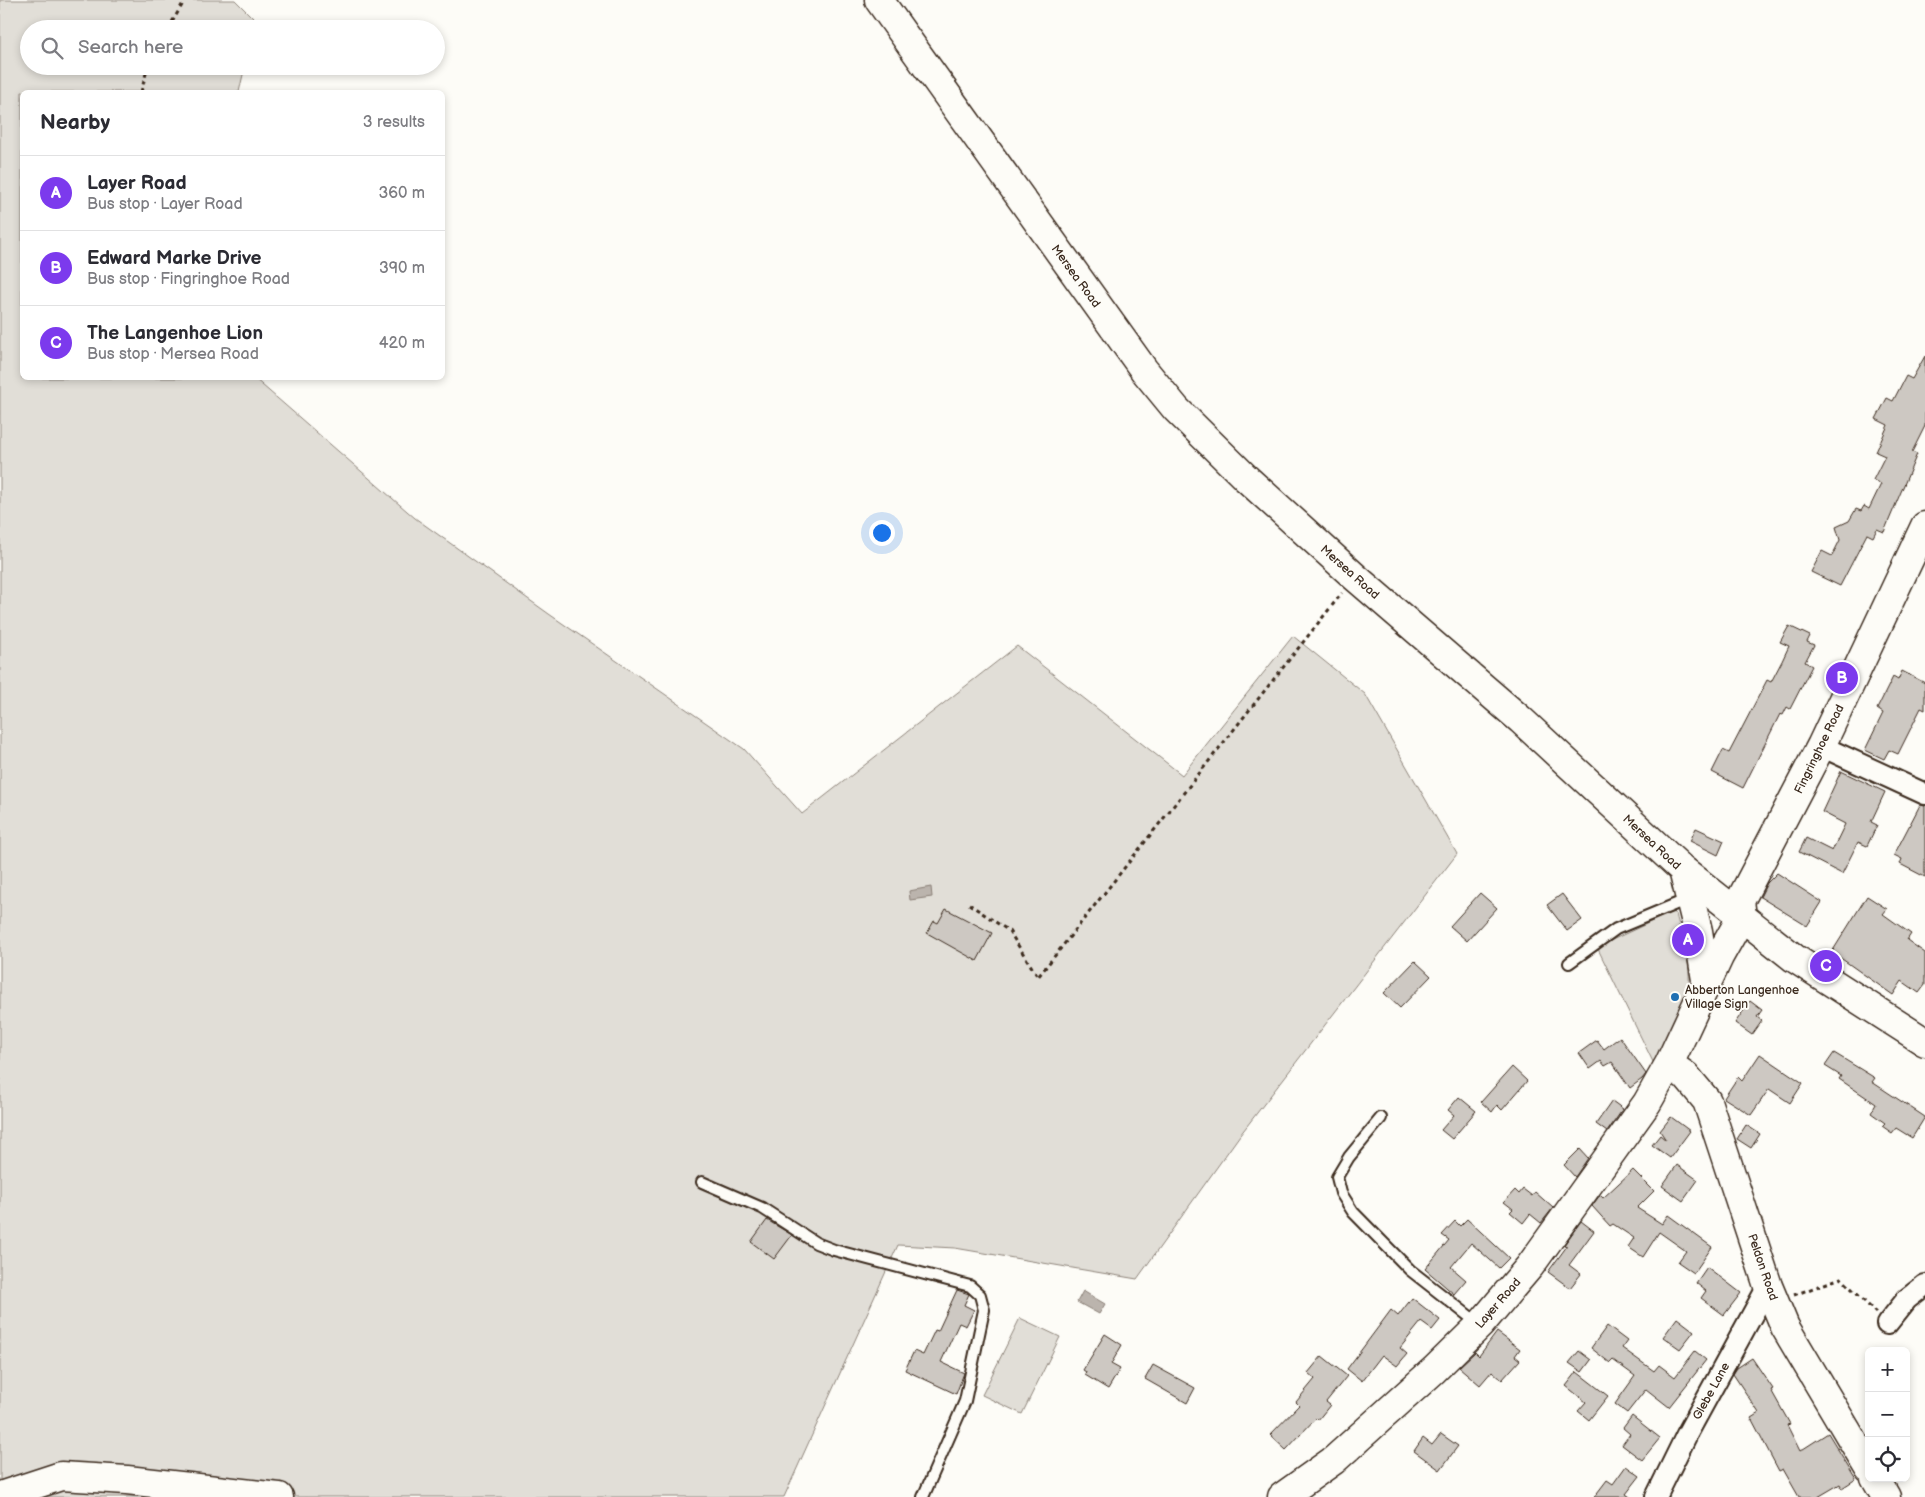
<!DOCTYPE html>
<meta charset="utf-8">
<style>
body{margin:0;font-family:"Balsamiq Sans",sans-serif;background:#f7f7f7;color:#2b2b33}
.controls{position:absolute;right:15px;bottom:15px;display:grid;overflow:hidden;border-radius:8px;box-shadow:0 2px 8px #0003}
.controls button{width:45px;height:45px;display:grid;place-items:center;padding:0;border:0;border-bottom:1px solid #e1e1e2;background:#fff;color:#2b2b33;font:25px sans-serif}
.you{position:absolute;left:881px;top:532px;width:18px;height:18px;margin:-12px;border:4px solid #fff;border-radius:50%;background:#1a73e8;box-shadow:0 0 0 8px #1a73e833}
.badge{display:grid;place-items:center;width:32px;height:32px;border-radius:50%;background:#7c3aed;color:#fff;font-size:16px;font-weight:700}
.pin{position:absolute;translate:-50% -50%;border:2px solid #fff;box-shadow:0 1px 5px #0006}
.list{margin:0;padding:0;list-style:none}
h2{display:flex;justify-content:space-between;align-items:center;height:65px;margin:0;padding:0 20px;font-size:21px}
h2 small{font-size:16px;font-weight:400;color:#7c7c81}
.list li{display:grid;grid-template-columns:32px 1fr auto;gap:15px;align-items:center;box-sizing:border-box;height:75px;padding:0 20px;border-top:1px solid #e1e1e2}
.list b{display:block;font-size:19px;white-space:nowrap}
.list p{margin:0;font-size:16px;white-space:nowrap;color:#7c7c81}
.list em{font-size:16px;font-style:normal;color:#7c7c81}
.icon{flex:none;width:28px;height:28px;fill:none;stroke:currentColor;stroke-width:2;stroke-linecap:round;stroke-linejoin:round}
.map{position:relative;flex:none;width:1925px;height:1497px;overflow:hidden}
.search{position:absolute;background:#fff;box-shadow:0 2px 8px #0003;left:20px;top:20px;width:425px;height:55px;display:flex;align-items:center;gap:12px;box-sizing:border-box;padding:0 18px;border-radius:28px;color:#7c7c81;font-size:19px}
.panel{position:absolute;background:#fff;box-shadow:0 2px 8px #0003;left:20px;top:90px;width:425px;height:290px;border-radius:8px}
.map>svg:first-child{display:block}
.green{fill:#e1ded7;stroke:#8e847a}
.water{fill:#bbb4ad;stroke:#887d74}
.building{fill:#cdc8c2;stroke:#3b2a1e}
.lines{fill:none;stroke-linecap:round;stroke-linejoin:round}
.lane-casing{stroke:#3b2a1e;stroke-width:14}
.street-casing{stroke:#3b2a1e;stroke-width:24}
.secondary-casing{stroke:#3b2a1e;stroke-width:31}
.path{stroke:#3b2a1e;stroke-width:3;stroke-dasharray:4 4;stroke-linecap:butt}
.lane{stroke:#fdfcf7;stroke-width:10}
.street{stroke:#fdfcf7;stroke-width:20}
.secondary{stroke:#fdfcf7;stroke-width:28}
.poi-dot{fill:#1f6fb2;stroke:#fdfcf7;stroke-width:2}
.labels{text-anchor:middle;stroke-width:4;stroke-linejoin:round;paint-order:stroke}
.street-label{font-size:12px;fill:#3b2a1e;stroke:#fdfcf7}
.poi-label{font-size:12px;fill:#3b2a1e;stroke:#fdfcf7;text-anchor:start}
</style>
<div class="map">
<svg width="1925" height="1497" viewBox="0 0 1925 1497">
<rect width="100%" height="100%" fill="#fdfcf7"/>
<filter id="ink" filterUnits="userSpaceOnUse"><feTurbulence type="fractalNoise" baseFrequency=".02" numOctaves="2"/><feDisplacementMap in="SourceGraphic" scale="10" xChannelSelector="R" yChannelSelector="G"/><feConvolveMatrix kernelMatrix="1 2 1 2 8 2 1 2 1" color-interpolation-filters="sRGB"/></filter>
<g filter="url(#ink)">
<path class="green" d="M0,0H235L256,21L254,29H29V66H245L239,92H22V378H254L415,518L549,614L744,749L802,814L1017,646L1182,775L1293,636L1365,694L1457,854L1240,1135L1137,1279L955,1248L898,1245L784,1497H0Z
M1672,912L1676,914C1682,939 1694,970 1687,995C1679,1019 1665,1043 1655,1066L1597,947Z
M1020,1318L1060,1337L1022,1414L982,1395Z"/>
<path class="water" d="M931,887L932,897L910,900L909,891Z
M1083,1291L1105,1304L1099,1314L1077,1302Z"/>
<path class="building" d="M1925,356V426L1912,452L1917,454L1884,532L1877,529L1873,537L1867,534L1840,586L1811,572L1822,551L1832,556L1840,540L1836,527L1849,521L1856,509L1861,511L1864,506L1869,509L1881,484L1873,480L1885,456L1876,452L1888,425L1876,419L1887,398L1893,401L1906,376L1912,379Z
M1789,626L1810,636L1807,642L1814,645L1805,662L1812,666L1790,709L1787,707L1783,715L1780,714L1743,788L1712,772L1723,750L1729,753L1767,680L1771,682L1782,661L1789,646L1780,642Z
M1902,671L1925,683V710L1921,708L1898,754L1889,750L1884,759L1865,750L1883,713L1877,709L1893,677L1898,680Z
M1841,771L1885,792L1871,822L1877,825L1867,846L1858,842L1842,874L1799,852L1806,838L1832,851L1845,824L1822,812Z
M1920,805L1925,806V877L1900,864L1902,859L1894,855Z
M1696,828L1724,841L1718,855L1690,841Z
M1777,873L1822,902L1807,926L1760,897L1767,883Z
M1480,893L1497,908L1467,941L1450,926Z
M1562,894L1582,920L1567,931L1547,905Z
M1867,896L1887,909L1883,914L1911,934L1907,940L1925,953V985L1919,993L1902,981L1893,995L1832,952Z
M946,909L992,933L977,961L927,933L934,921L938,923Z
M1415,961L1431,976L1400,1008L1384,993Z
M1750,1001L1762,1010L1757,1017L1762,1021L1752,1035L1735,1023Z
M1620,1037L1646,1074L1642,1079L1630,1088L1612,1062L1605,1066L1601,1061L1590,1069L1579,1053L1597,1040L1604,1049Z
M1834,1053L1875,1078L1872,1082L1925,1117L1912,1138L1896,1128L1892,1133L1882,1126L1885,1123L1871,1113L1876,1104L1839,1079L1841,1076L1825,1066Z
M1760,1054L1803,1083L1790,1103L1769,1089L1751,1115L1724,1098L1738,1077L1742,1081Z
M1512,1067L1527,1081L1502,1110L1497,1105L1492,1112L1481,1102Z
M1459,1097L1476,1111L1452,1139L1441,1130L1454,1115L1448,1110Z
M1612,1101L1623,1109L1607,1132L1596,1124Z
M1671,1117L1690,1131L1670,1158L1652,1145L1660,1135L1666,1140L1660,1131Z
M1746,1125L1760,1134L1751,1148L1737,1139Z
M1580,1149L1588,1158L1575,1177L1564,1165Z
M1677,1165L1698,1180L1683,1201L1662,1186Z
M1633,1170L1654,1191L1637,1208L1662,1224L1668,1215L1712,1247L1694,1273L1678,1262L1686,1251L1659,1232L1643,1257L1628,1247L1634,1238L1613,1224L1610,1226L1592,1206L1600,1195L1603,1198Z
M1523,1189L1532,1196L1535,1192L1553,1208L1541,1223L1530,1214L1523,1223L1510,1212L1513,1209L1504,1202L1515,1190L1519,1194Z
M1467,1219L1509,1258L1499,1268L1471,1243L1451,1267L1466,1280L1454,1294L1425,1269L1449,1240L1442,1235L1455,1221L1460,1226Z
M767,1220L792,1235L774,1259L751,1242Z
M1581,1221L1594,1231L1569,1265L1581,1274L1570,1288L1548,1272L1567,1246L1564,1245Z
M1707,1267L1741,1293L1724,1315L1701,1298L1706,1291L1696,1283Z
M957,1290L969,1294L964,1305L974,1310L966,1326L959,1323L941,1362L964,1373L956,1394L905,1370L914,1351L923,1355L935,1330L938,1331Z
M1412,1298L1440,1320L1432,1330L1421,1322L1400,1348L1407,1354L1397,1366L1382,1355L1362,1381L1347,1369L1391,1310L1398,1316Z
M1677,1318L1694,1331L1680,1349L1663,1337Z
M1607,1326L1627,1341L1622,1348L1654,1371L1659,1365L1675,1377L1695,1351L1706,1360L1669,1407L1646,1389L1627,1413L1615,1404L1635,1376L1613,1360L1610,1363L1591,1348Z
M1497,1332L1520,1349L1515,1356L1520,1360L1502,1380L1492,1371L1480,1385L1459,1367L1475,1352L1479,1356Z
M1105,1334L1122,1345L1111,1364L1120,1369L1108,1389L1085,1375L1086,1372L1083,1370Z
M1579,1351L1591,1360L1582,1372L1569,1363Z
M1322,1356L1347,1376L1326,1402L1330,1405L1318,1420L1316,1418L1286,1450L1270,1435L1299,1405L1296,1402L1315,1379L1308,1373Z
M1752,1358L1773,1389L1771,1390L1790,1424L1787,1425L1800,1451L1828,1433L1856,1479L1842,1488L1840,1484L1818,1497H1799L1783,1469L1779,1471L1751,1418L1759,1413L1733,1374L1737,1368Z
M1153,1365L1195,1388L1187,1403L1145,1379Z
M1577,1372L1608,1396L1589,1420L1578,1411L1586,1402L1566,1386Z
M1632,1416L1660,1438L1642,1460L1622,1445L1630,1434L1623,1428Z
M1441,1434L1458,1446L1440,1470L1414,1451L1423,1438L1432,1445Z
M1626,1466L1640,1476L1626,1494L1630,1497H1594L1607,1480L1613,1484Z"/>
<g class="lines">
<defs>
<path id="lane" d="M1569,963L1616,929L1688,899
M1381,1118L1349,1157L1337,1177L1341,1193L1353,1212L1410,1270L1479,1324
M702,1182L762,1208L816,1243L834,1250L970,1286L980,1295L984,1310L965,1401L923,1497"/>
<path id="street" d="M1821,746L1925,794
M1887,1324L1907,1299L1925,1285
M1656,1497L1687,1434L1768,1286"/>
<path id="secondary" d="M879,0L1144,370L1176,409L1247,479L1355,577L1521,720L1683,870L1794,958L1925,1042
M1683,870L1698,931L1707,986
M1742,916L1740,901L1821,746L1925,526
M1669,1064L1686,1076L1707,1101L1768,1286L1785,1327L1869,1468
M1875,1478L1886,1497
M0,1496L61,1476L127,1480L279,1497
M1282,1497L1334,1460L1434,1370L1480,1325L1530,1266L1647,1103L1669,1064L1719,957L1742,916"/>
</defs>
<use href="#lane" class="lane-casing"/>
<use href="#street" class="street-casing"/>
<use href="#secondary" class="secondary-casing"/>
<path class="path" d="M168,29L185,0
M141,92L148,66
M969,904L1009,931L1038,977L1342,593
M1794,1295L1841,1278L1876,1313"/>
<use href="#lane" class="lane"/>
<use href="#street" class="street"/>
<use href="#secondary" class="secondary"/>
</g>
</g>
<circle class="poi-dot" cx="1675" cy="997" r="5"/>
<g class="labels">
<g class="street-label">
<text transform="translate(1076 276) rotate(54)" y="4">Mersea Road</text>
<text transform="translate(1350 572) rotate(42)" y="4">Mersea Road</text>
<text transform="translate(1819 749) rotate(-64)" y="4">Fingringhoe Road</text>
<text transform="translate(1652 842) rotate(43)" y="4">Mersea Road</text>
<text transform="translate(1763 1267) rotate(71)" y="4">Peldon Road</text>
<text transform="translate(1498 1303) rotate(-49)" y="4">Layer Road</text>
<text transform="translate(1711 1391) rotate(-61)" y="4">Glebe Lane</text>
</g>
<g class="poi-label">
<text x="1685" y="994">Abberton Langenhoe<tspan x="1685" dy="14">Village Sign</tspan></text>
</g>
</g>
</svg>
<div class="controls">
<button>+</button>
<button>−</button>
<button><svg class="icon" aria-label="locate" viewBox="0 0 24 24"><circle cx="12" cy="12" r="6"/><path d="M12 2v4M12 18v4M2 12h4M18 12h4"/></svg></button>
</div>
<div class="you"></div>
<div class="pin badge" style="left:1688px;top:940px">A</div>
<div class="pin badge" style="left:1842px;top:678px">B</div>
<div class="pin badge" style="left:1826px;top:966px">C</div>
<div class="search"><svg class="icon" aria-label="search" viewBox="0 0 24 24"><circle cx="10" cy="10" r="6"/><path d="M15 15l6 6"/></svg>Search here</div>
<section class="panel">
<h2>Nearby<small>3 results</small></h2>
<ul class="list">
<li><span class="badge">A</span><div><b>Layer Road</b><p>Bus stop · Layer Road</p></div><em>360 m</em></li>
<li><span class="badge">B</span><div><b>Edward Marke Drive</b><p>Bus stop · Fingringhoe Road</p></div><em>390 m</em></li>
<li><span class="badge">C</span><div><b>The Langenhoe Lion</b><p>Bus stop · Mersea Road</p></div><em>420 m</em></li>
</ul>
</section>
</div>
